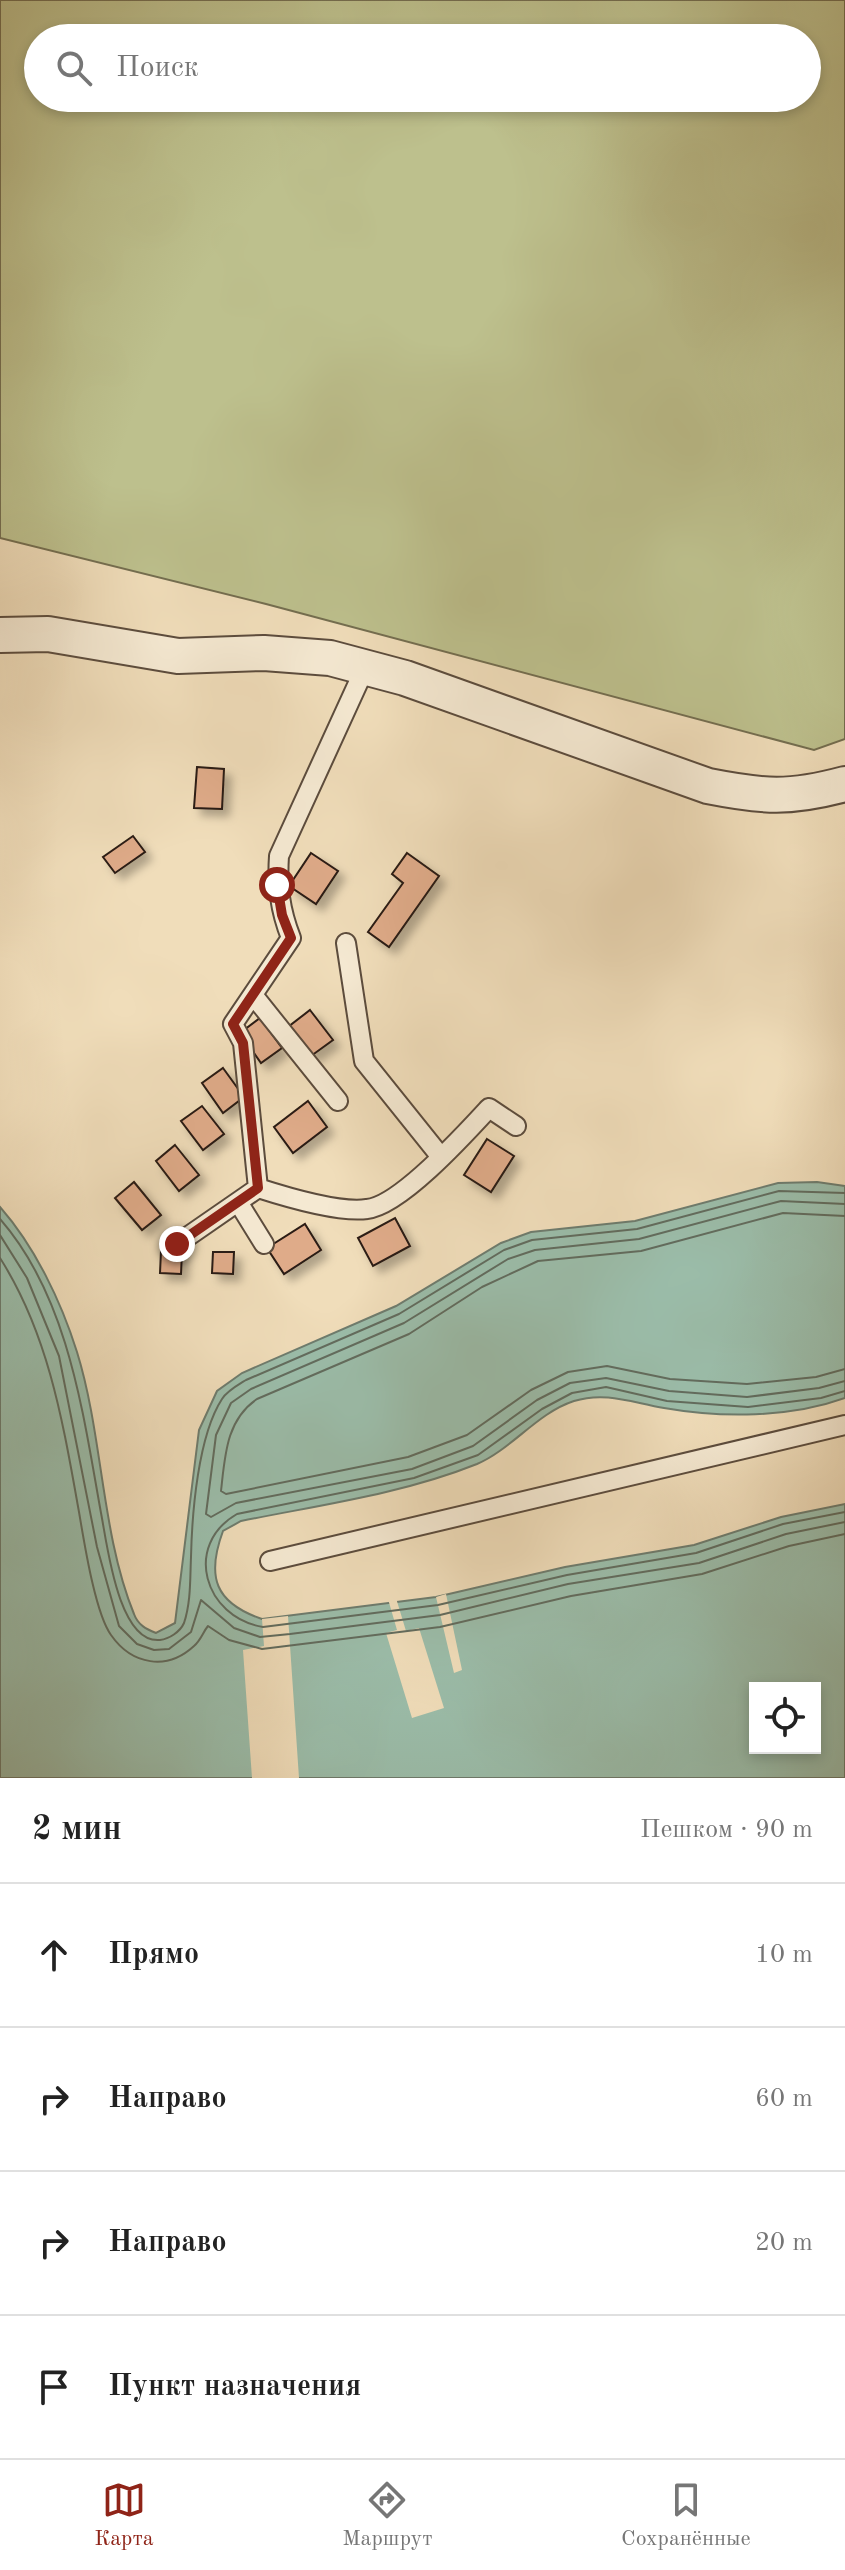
<!DOCTYPE html>
<html lang="ru">
<meta charset="utf-8">
<style>
body{margin:0;font-family:"Old Standard TT",serif;background:#f6f6f6;color:#222}
.controls{position:absolute;right:24px;bottom:24px;display:grid;overflow:hidden;border-radius:0px;box-shadow:0 4px 12px #0003}
.controls button{width:72px;height:72px;display:grid;place-items:center;padding:0;border:0;border-bottom:2px solid #e0e0e0;background:#fff;color:#222;font:40px sans-serif}
.stop{position:absolute;width:24px;height:24px;margin:-18px;border:6px solid #8f2418;border-radius:50%;background:#fff}
.stop.end{background:#8f2418;border-color:#fff;box-shadow:0 2px 8px #0008}
.list{margin:0;padding:0;list-style:none}
h2{display:flex;justify-content:space-between;align-items:center;height:104px;margin:0;padding:0 32px;font-size:34px}
h2 small{font-size:26px;font-weight:400;color:#767676}
.list li{display:grid;grid-template-columns:52px 1fr auto;gap:24px;align-items:center;box-sizing:border-box;height:144px;padding:0 32px;border-top:2px solid #e0e0e0}
.list b{display:block;font-size:30px;white-space:nowrap}
.list em{font-size:26px;font-style:normal;color:#767676}
.icon{flex:none;width:44px;height:44px;fill:none;stroke:currentColor;stroke-width:2;stroke-linecap:round;stroke-linejoin:round}
.map{position:relative;flex:none;width:845px;height:1778px;overflow:hidden}
.search{position:absolute;background:#fff;box-shadow:0 4px 12px #0003;left:24px;right:24px;top:24px;height:88px;display:flex;align-items:center;gap:20px;box-sizing:border-box;padding:0 28px;border-radius:44px;color:#767676;font-size:30px}
.sheet{height:680px;background:#fff}
nav{display:flex;justify-content:space-around;align-items:center;box-sizing:border-box;height:112px;border-top:2px solid #e0e0e0;background:#fff;font-size:22px;color:#767676}
nav a{display:grid;justify-items:center;gap:4px}
nav .on{color:#8f2418}
.map>svg:first-child{display:block}
.green{fill:#bdc08d;stroke:#746e50;stroke-width:2;fill-rule:evenodd}
.water{fill:#9bbdaa;stroke:#6e7c6e;stroke-width:2;fill-rule:evenodd}
.pier{fill:#f0ddba}
.lines{fill:none;stroke-linecap:round;stroke-linejoin:round}
.shore{stroke:#626c5e;stroke-width:2}
.building{fill:#dfab89;stroke:#2a1b13;stroke-width:2;filter:url(#shadow)}
.lane-casing{stroke:#5c4c3d;stroke-width:22}
.street-casing{stroke:#5c4c3d;stroke-width:38}
.lane{stroke:#f5e9d2;stroke-width:18}
.street{stroke:#f5e9d2;stroke-width:34}
.route{stroke:#8f2418;stroke-width:10}
</style>
<div class="map">
<svg width="845" height="1778" viewBox="0 0 845 1778">
<defs>
<filter id="shadow"><feDropShadow dx="7" dy="7" stdDeviation="4" flood-color="#0004"/></filter>
</defs>
<rect width="100%" height="100%" fill="#f0ddba"/>
<filter id="stains"><feTurbulence type="fractalNoise" baseFrequency=".0025" numOctaves="4"/><feColorMatrix values="0 0 0 0 .2 0 0 0 0 .09 0 0 0 0 .02 0 0 0 .5 -.17"/></filter>
<radialGradient id="worn" r=".72"><stop offset=".6" stop-color="#630" stop-opacity="0"/><stop offset="1" stop-color="#630" stop-opacity=".3"/></radialGradient>
<path class="green" d="M0,0H845V739L814,750L266,604L0,538ZM38,38H807V98H38Z"/>
<path class="water" d="M817,1182L845,1186V1398C790,1418 721,1418 664,1408C633,1403 606,1391 574,1401C537,1413 512,1449 477,1464C402,1494 320,1505 241,1521L223,1531C206,1577 215,1603 262,1619L436,1597L565,1567L694,1545L781,1517L845,1504V1778H0V1207C35,1247 61,1301 77,1352C103,1436 101,1533 134,1614C138,1625 146,1629 156,1633L175,1623L199,1430L217,1391L242,1373L396,1306L501,1243L531,1232L635,1221L778,1183ZM755,1688H815V1748H755Z"/>
<path class="pier" d="M446,1594L462,1670L454,1673L436,1597Z
M396,1598L406,1631L419,1628L444,1708L412,1718L386,1633L397,1630L388,1599Z
M288,1616L299,1778H252L243,1650L264,1646L262,1619Z"/>
<g class="lines">
<path class="shore" d="M845,1204L781,1201L639,1239L535,1250L508,1259L404,1323L251,1389L231,1403L216,1435L206,1514L211,1517L236,1503L412,1469L473,1446L537,1400L570,1383L606,1378L669,1391L747,1397L819,1388L845,1381
M845,1216L783,1213L641,1251L538,1261L482,1287L409,1334L257,1399C226,1420 225,1456 221,1491L226,1494L408,1457L467,1435L531,1390L568,1372L607,1366L670,1379L747,1384L816,1377L845,1369
M0,1219C69,1298 83,1414 101,1513C107,1543 118,1644 160,1640C169,1639 180,1632 184,1623C191,1602 190,1579 191,1557C192,1513 198,1436 222,1399C227,1391 238,1385 246,1380L399,1314L504,1250L532,1240L637,1229L779,1191L845,1193
M0,1235L27,1278L59,1356L97,1547L119,1626L137,1644L154,1650L169,1649L191,1632L201,1600L234,1628L260,1637L290,1634L440,1615L568,1584L699,1563L786,1534L845,1522
M0,1258C49,1335 63,1423 79,1512C84,1541 95,1613 111,1635C132,1665 167,1671 194,1646C201,1640 203,1632 208,1626L229,1640L262,1649L440,1627L571,1596L702,1574L789,1546L845,1534
M845,1391L821,1398L748,1407L667,1401L606,1387L572,1393L542,1409L478,1455L414,1478L237,1514C183,1545 204,1617 263,1627L438,1605L567,1575L696,1553L783,1524L845,1512"/>
</g>
<path class="building" d="M197,767L224,769L222,809L194,808Z
M133,836L145,852L115,873L103,857Z
M311,853L338,871L316,904L289,886Z
M407,853L439,876L389,947L368,932L403,883L392,874Z
M310,1010L333,1040L311,1056L288,1027Z
M260,1018L282,1048L261,1063L240,1033Z
M223,1068L244,1097L223,1113L202,1083Z
M308,1101L327,1127L293,1153L274,1127Z
M202,1106L224,1134L203,1150L181,1121Z
M487,1139L514,1156L491,1192L464,1175Z
M175,1145L199,1175L179,1191L156,1161Z
M134,1182L161,1215L142,1230L115,1198Z
M395,1218L410,1246L373,1266L358,1238Z
M305,1224L321,1250L284,1274L267,1248Z
M161,1251L182,1252L181,1274L160,1273Z
M213,1252H234L233,1274L212,1273Z"/>
<g class="lines">
<defs>
<path id="lane" d="M346,943L364,1061L441,1157
M253,995L338,1101
M258,1188C286,1197 339,1213 367,1209C400,1206 466,1133 489,1108L516,1126
M238,1202L264,1244
M177,1244L258,1188L243,1043L233,1024L291,938C280,910 277,886 279,856L365,668
M270,1561L845,1425"/>
<path id="street" d="M0,635L48,634L178,656L264,653L330,658L405,678L708,786C764,797 789,799 845,784"/>
</defs>
<use href="#lane" class="lane-casing"/>
<use href="#street" class="street-casing"/>
<use href="#lane" class="lane"/>
<use href="#street" class="street"/>
</g>
<g class="lines">
<path class="route" d="M177,1244L258,1188L243,1043L233,1024L291,938L282,915L277,885"/>
</g>
<rect width="100%" height="100%" filter="url(#stains)"/>
<rect width="100%" height="100%" fill="url(#worn)"/>
</svg>
<div class="controls">
<button><svg class="icon" aria-label="locate" viewBox="0 0 24 24"><circle cx="12" cy="12" r="6"/><path d="M12 2v4M12 18v4M2 12h4M18 12h4"/></svg></button>
</div>
<div class="stop" style="left:277px;top:885px"></div>
<div class="stop end" style="left:177px;top:1244px"></div>
<div class="search"><svg class="icon" aria-label="search" viewBox="0 0 24 24"><circle cx="10" cy="10" r="6"/><path d="M15 15l6 6"/></svg>Поиск</div>
</div>
<section class="sheet">
<h2>2 мин<small>Пешком · 90 m</small></h2>
<ul class="list">
<li><svg class="icon" aria-label="ahead" viewBox="0 0 24 24"><path d="M12 20V5M6 11l6-6 6 6"/></svg><div><b>Прямо</b></div><em>10 m</em></li>
<li><svg class="icon" aria-label="right" viewBox="0 0 24 24"><path d="M7 20v-9h11M14 6l5 5-5 5"/></svg><div><b>Направо</b></div><em>60 m</em></li>
<li><svg class="icon" aria-label="right" viewBox="0 0 24 24"><path d="M7 20v-9h11M14 6l5 5-5 5"/></svg><div><b>Направо</b></div><em>20 m</em></li>
<li><svg class="icon" aria-label="arrive" viewBox="0 0 24 24"><path d="M6 21V4h12l-3 4 3 4H6"/></svg><div><b>Пункт назначения</b></div></li>
</ul>
</section>
<nav>
<a class="on"><svg class="icon" aria-label="map" viewBox="0 0 24 24"><path d="M3 6l6-2 6 2 6-2v14l-6 2-6-2-6 2zM9 4v14M15 6v14"/></svg>Карта</a>
<a><svg class="icon" aria-label="directions" viewBox="0 0 24 24"><path d="M12 3l9 9-9 9-9-9zM9 14v-3h6M13 9l2 2-2 2"/></svg>Маршрут</a>
<a><svg class="icon" aria-label="saved" viewBox="0 0 24 24"><path d="M7 4h10v16l-5-4-5 4z"/></svg>Сохранённые</a>
</nav>
